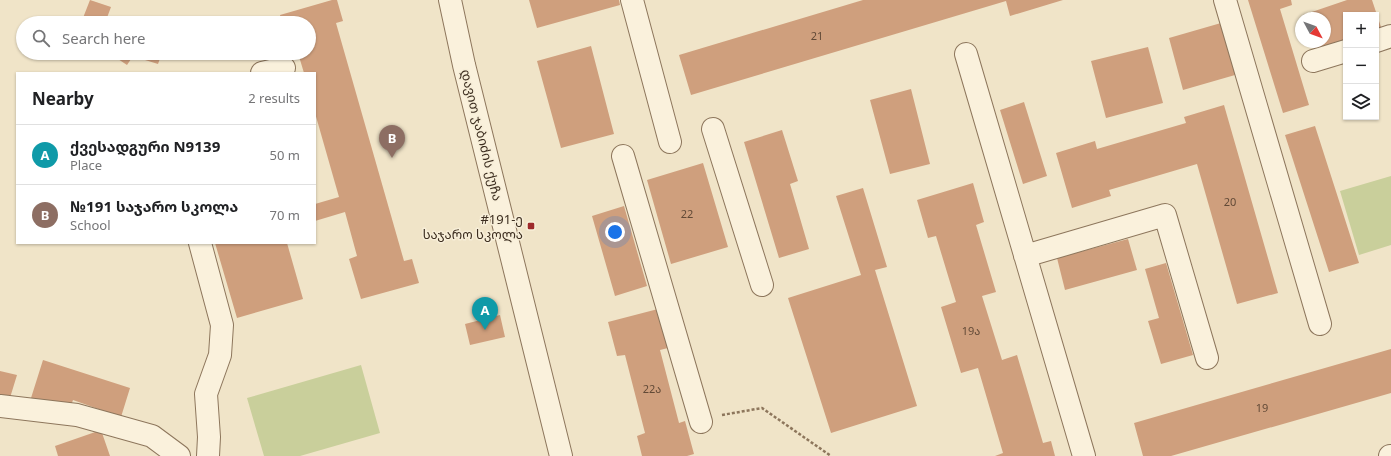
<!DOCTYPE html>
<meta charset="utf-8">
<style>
body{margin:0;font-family:Georgia,"Noto Sans Georgian",serif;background:#f6f6f6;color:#202124}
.controls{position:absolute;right:12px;top:12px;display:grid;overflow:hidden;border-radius:0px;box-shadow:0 1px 3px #0004}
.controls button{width:36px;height:36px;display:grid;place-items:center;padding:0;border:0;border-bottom:1px solid #e0e0e0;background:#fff;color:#202124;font:20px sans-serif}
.compass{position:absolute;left:1295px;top:12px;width:36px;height:36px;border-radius:50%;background:#fff;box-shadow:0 1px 3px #0004;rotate:131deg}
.you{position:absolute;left:615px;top:232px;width:14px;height:14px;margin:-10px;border:3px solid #fff;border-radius:50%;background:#1a73e8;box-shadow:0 0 0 6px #1a73e833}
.badge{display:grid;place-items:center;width:26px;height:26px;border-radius:50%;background:#9e2a2b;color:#fff;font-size:13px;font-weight:700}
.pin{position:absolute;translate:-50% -33px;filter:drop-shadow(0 1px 2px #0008)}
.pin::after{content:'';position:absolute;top:21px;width:14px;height:12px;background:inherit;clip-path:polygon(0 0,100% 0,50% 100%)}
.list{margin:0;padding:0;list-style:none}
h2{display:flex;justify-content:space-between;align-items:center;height:52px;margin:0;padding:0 16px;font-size:17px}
h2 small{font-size:13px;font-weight:400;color:#757577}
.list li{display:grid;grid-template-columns:26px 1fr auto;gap:12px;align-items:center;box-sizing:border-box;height:60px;padding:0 16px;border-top:1px solid #e0e0e0}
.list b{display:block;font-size:15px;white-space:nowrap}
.list p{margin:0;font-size:13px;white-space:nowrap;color:#757577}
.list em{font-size:13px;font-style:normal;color:#757577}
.icon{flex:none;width:22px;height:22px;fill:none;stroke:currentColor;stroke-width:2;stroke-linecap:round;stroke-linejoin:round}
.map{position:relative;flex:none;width:1391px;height:456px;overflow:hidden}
.search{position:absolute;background:#fff;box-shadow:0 1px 3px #0004;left:16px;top:16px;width:300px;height:44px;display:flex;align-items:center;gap:10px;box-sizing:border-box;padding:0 14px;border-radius:22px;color:#757577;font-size:15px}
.panel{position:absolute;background:#fff;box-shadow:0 1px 3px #0004;left:16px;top:72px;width:300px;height:172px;border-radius:0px}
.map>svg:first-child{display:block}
.green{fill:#c9cf9b}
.building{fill:#cf9f7d}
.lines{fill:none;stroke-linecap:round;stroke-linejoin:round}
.minor-casing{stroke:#8d765c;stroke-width:24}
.path{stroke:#8d765c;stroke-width:2.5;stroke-dasharray:3 2;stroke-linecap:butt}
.minor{stroke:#faf1dc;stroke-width:22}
.poi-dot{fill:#9e2a2b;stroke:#f7eed8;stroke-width:1.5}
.labels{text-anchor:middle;stroke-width:3;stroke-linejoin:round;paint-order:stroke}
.number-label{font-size:11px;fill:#624a37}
.street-label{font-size:13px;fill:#3d2e20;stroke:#f7eed8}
.poi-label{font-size:13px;fill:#3d2e20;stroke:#f7eed8;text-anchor:end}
</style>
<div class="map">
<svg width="1391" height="456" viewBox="0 0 1391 456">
<rect width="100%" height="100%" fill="#f0e4c8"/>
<path class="green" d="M1391,176V245L1359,255L1340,191Z
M361,365L380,433L300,456H264L247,398Z"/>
<path class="building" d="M90,0L111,7L105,23H81Z
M332,0H337L343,21L336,23L404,261L412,259L419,283L361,299L349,259L357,256L345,212L315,221V204L339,197L315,113V73H304L298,53H309V23H282L280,15Z
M529,0H619L620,5L537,28Z
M863,0H1063L1010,16L1006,1L691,95L679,55Z
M1248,0H1291L1292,5L1280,9L1309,105L1283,113Z
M1347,0H1372L1383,33L1376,36V15H1346V46L1317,55L1313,42H1325V18H1305L1303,15Z
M1221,23L1235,75L1183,90L1169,38Z
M591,46L614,134L561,148L537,61Z
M1148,47L1163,103L1106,118L1091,61Z
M109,53H135L127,65Z
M147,53H162L158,64L145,60Z
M911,89L930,164L890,174L870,100Z
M1024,102L1047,176L1023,184L1000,110Z
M1224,105L1278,293L1237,304L1197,164L1109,190L1111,196L1072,208L1056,153L1095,141L1097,149L1186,123L1184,117Z
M1315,126L1359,263L1329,272L1285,135Z
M782,130L798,181L790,184L809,249L779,258L744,142Z
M703,163L728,247L671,264L647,180Z
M973,183L984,222L976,225L996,292L982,296L1002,360L1017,355L1043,443L1051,441L1055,456H995L1003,453L978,368L961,373L941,307L956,302L936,236L928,238L917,200Z
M863,188L887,267L875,270L917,406L831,433L788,298L861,275L836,196Z
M624,206L647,286L615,296L592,216Z
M1128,239L1137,270L1065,290L1057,258Z
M215,243H287L303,299L237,318Z
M1166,263L1193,355L1161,364L1148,321L1159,318L1145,269Z
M658,309L668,348L660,350L679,423L685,421L694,454L687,456H642L637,436L645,433L625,355L617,356L608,322Z
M500,315L505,337L470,345L465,324Z
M1391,349V393L1171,456H1143L1134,423Z
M43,360L130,388L121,417L73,400L69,411L31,398Z
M0,371L17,375L9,401L0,398Z
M101,430L110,456H58L55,446Z"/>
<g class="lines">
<defs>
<path id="minor" d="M450,0L464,65L561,456
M632,0L670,142
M1225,0L1320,324
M1376,41L1391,36
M966,54L1084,456
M1313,61L1346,51
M262,73L284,68
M713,129L762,285
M623,156L701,422
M200,243L222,325L220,355L206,394L209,437L208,456
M1025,256L1165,215L1207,358
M0,406L77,415L152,436L179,456
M1390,456H1391"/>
</defs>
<use href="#minor" class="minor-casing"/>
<path class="path" d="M722,415L762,408L831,456"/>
<use href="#minor" class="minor"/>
</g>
<rect class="poi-dot" x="527" y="222" width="8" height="8" rx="2"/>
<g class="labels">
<g class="number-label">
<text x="817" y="40">21</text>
<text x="1230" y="206">20</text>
<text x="687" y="218">22</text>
<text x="971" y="335">19ა</text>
<text x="652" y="393">22ა</text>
<text x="1262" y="412">19</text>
</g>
<g class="street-label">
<text transform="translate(482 135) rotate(76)" y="5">დავით ჯაბიძის ქუჩა</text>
</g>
<g class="poi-label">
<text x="523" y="224">#191-ე<tspan x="523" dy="15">საჯარო სკოლა</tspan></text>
</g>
</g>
</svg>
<div class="controls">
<button>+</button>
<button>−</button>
<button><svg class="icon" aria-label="layers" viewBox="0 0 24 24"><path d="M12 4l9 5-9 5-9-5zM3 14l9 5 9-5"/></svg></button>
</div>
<svg class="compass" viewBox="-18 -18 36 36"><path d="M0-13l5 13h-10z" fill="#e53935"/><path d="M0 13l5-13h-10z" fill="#757577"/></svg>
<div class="you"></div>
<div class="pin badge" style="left:485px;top:330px;background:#0f9aa8">A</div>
<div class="pin badge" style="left:392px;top:158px;background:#8d6e63">B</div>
<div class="search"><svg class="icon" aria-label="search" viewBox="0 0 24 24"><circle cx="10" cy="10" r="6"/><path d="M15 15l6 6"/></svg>Search here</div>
<section class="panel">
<h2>Nearby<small>2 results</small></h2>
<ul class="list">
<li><span class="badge" style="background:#0f9aa8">A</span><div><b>ქვესადგური N9139</b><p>Place</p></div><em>50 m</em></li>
<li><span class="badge" style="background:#8d6e63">B</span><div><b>№191 საჯარო სკოლა</b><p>School</p></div><em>70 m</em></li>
</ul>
</section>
</div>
